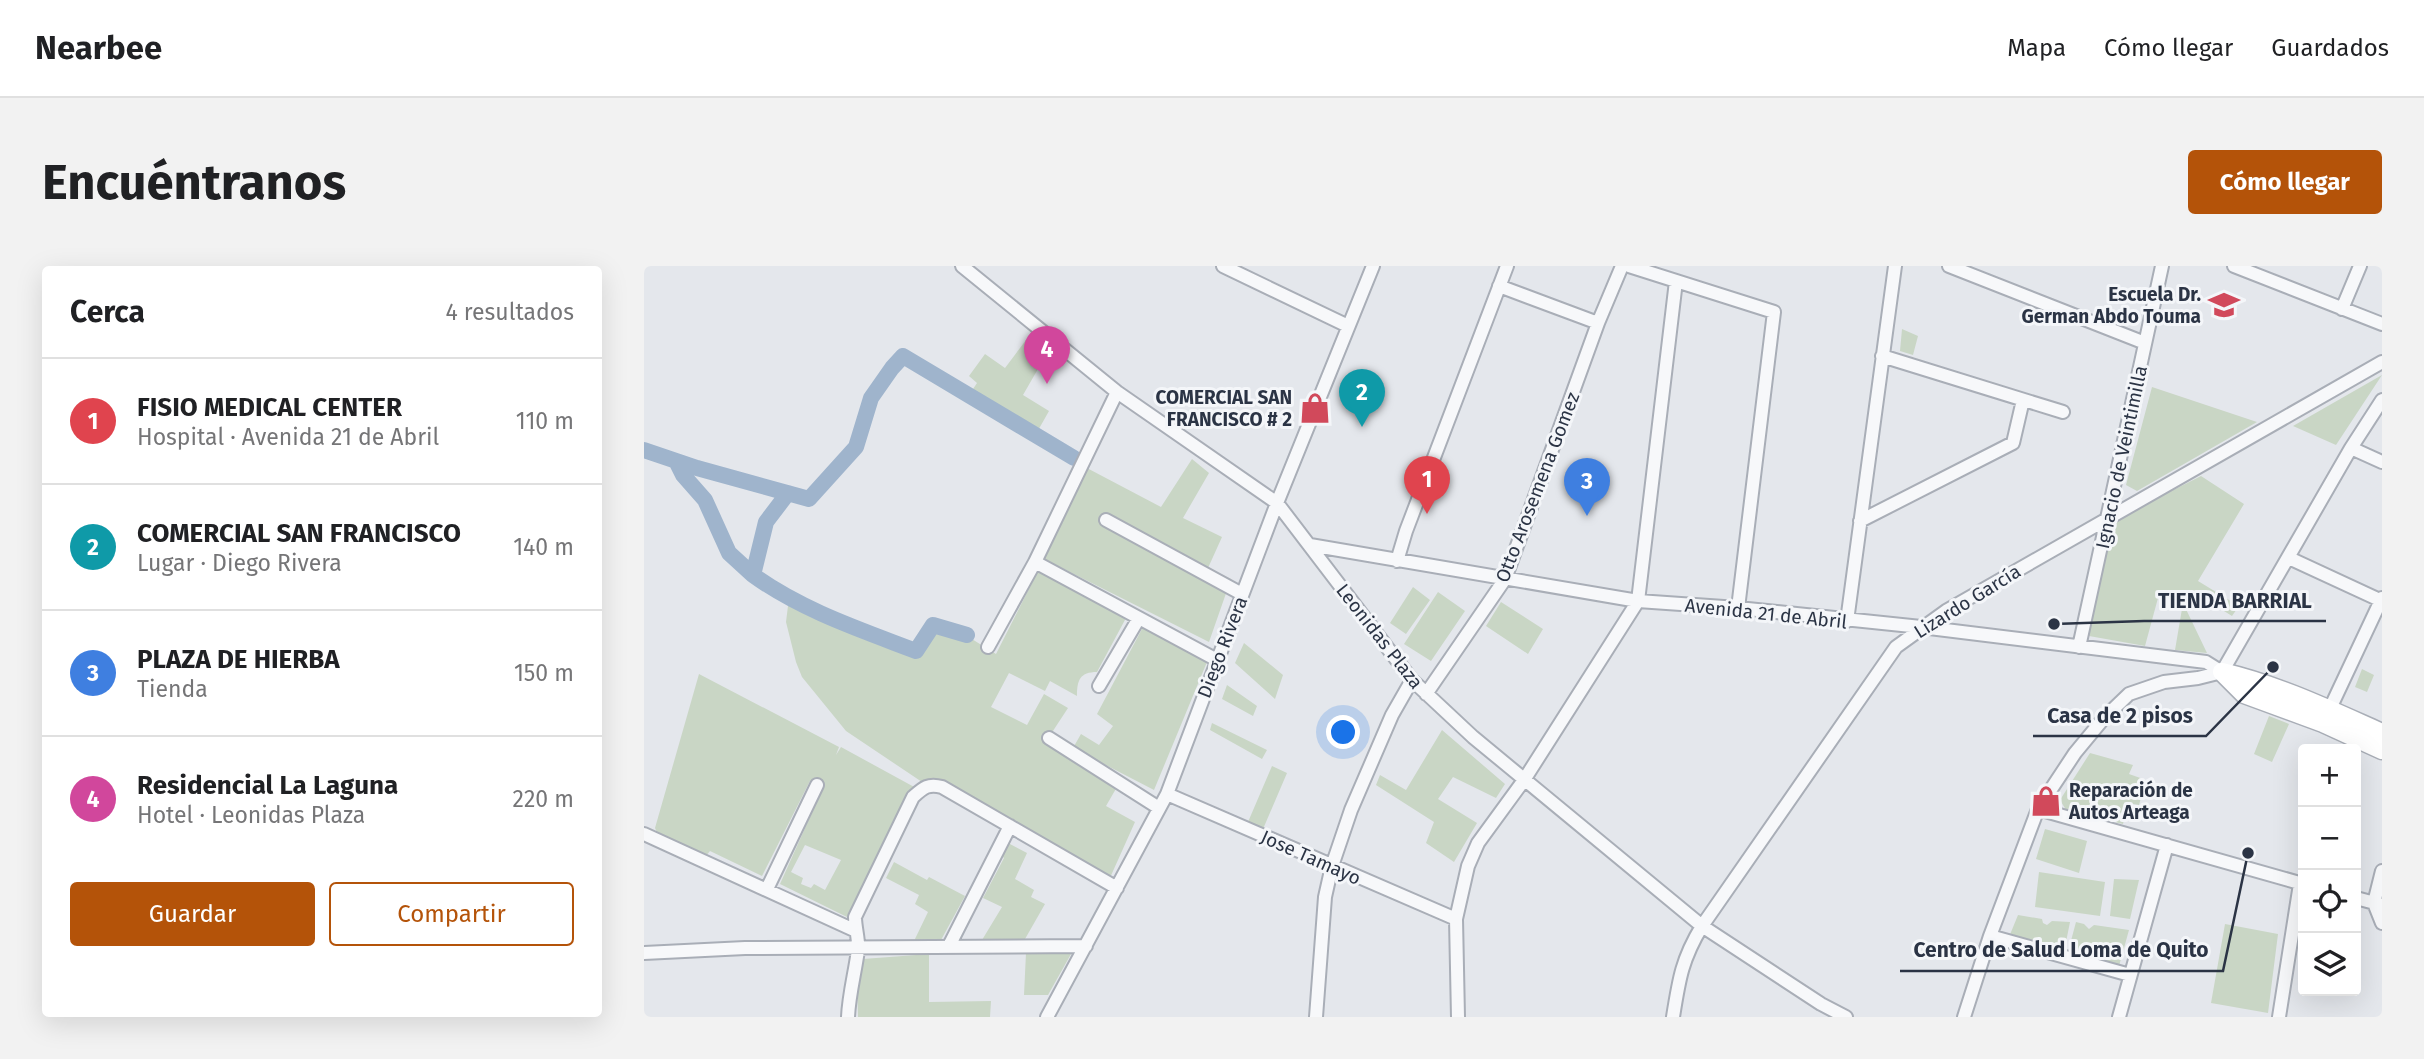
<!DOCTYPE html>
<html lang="es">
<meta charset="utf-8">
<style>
body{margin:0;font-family:"Fira Sans",sans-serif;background:#f2f2f2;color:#202124}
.controls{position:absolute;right:21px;bottom:21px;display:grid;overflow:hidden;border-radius:7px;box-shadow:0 7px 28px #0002}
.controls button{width:63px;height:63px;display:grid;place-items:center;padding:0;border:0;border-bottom:2px solid #e0e0e0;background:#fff;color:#202124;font:35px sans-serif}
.you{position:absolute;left:700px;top:467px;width:24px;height:24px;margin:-18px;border:5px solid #fff;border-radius:50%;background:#1a73e8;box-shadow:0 0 0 10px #1a73e833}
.badge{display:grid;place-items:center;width:46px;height:46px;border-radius:50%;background:#b45309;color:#fff;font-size:23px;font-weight:700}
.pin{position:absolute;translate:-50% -58px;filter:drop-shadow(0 2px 4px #0008)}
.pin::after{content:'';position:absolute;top:37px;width:24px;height:21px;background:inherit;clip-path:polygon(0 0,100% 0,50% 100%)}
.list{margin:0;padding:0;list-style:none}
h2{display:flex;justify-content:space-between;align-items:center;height:91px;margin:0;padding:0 28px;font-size:30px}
h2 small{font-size:23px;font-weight:400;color:#757577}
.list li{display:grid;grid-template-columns:46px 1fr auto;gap:21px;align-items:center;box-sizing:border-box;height:126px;padding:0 28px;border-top:2px solid #e0e0e0}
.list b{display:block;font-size:26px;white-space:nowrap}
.list p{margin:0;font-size:23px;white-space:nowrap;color:#757577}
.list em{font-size:23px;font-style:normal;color:#757577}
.actions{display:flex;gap:14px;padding:21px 28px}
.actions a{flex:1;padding:16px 0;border:2px solid #b45309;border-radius:7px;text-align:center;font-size:24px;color:#b45309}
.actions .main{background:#b45309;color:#fff}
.icon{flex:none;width:38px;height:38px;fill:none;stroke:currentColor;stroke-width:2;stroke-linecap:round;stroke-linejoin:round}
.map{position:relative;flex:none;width:1738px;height:751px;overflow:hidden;border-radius:7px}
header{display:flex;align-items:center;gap:42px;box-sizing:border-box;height:98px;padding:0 35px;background:#fff;border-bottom:2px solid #e0e0e0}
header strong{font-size:33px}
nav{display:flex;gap:38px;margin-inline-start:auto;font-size:24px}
.intro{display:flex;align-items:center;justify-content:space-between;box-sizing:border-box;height:168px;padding:0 42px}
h1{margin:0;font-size:49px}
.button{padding:18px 32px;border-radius:7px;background:#b45309;color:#fff;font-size:24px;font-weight:700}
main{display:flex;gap:42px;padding:0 42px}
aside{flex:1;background:#fff;border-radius:7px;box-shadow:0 7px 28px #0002}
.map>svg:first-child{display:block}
.green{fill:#c9d6c5;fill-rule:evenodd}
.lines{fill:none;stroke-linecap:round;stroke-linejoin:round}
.canal{stroke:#9fb4cc;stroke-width:16}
.street-casing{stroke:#a9aeb7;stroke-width:16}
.secondary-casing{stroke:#a9aeb7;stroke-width:21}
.street{stroke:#f7f8fa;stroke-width:12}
.secondary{stroke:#fff;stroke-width:18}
.labels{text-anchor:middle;stroke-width:6;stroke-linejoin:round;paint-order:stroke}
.poi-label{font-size:19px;font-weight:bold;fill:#2b3445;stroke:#f4f6f9;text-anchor:end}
.street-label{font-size:19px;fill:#2b3445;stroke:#f4f6f9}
.leader{fill:none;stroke:#2b3445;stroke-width:2.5}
.callout-dot{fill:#2b3445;stroke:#f4f6f9;stroke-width:2.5}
.callout-label{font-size:21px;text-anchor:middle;font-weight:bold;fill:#2b3445;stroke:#f4f6f9;stroke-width:6;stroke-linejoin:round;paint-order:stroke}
</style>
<header>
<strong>Nearbee</strong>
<nav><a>Mapa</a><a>Cómo llegar</a><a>Guardados</a></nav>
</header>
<div class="intro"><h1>Encuéntranos</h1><a class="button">Cómo llegar</a></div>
<main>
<aside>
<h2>Cerca<small>4 resultados</small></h2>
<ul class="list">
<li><span class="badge" style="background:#e0444e">1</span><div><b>FISIO MEDICAL CENTER</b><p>Hospital · Avenida 21 de Abril</p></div><em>110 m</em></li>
<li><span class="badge" style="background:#0f9aa8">2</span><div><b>COMERCIAL SAN FRANCISCO</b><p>Lugar · Diego Rivera</p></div><em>140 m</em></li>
<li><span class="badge" style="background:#3f7fe0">3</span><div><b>PLAZA DE HIERBA</b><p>Tienda</p></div><em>150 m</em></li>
<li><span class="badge" style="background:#d1479c">4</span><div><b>Residencial La Laguna</b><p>Hotel · Leonidas Plaza</p></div><em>220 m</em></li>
</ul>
<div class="actions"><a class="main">Guardar</a><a>Compartir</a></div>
</aside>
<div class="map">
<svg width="1738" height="751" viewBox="0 0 1738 751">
<rect width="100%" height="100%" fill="#e4e7ec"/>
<path class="green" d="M1258,63L1274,70L1269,89L1256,85Z
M382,74L402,89L379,129L405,145L392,168L325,129L333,117L325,110L341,88L361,102Z
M1738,109L1692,179L1649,160Z
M1508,121L1613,156L1493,225L1482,219Z
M548,193L565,207L539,252L578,271L564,302L587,313L565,376L396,291L441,201L517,241Z
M1557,210L1600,238L1554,315L1595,340L1588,350L1551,327L1540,339L1563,387L1531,384L1539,337L1514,332L1501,380L1445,370L1468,255Z
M395,303L482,352L453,406C436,406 433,414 433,430L406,415L401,425L365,407L347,441L383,459L400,428L424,442L403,474L473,521L462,540L491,556L465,614L281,518L202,465L158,411L152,396L142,356L145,332L211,364L272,386L290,359L323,370L352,388Z
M769,321L786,334L762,368L746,357Z
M794,326L821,345L787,395L760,378Z
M857,336L899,363L884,388L842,360Z
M499,361L563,396L510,524L429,482L437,468L455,479L469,460L453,448Z
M600,377L639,409L631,433L591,397Z
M1718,403L1730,409L1723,426L1711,421Z
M55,408L195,481L192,489L197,481L272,522L203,651L136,618L179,522L166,515L118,610L66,585L61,591L15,571L11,562ZM161,579L197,594L181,624L170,618L167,622L157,618L159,612L147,606Z
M583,419L613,440L609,450L578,433Z
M1625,450L1645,458L1628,496L1610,488Z
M568,457L623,484L618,493L566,464Z
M798,464L861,518L852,532L809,511L794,533L833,557L810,596L782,577L790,556L732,519L736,509L762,524Z
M1446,487L1489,499L1485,508L1502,514L1495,539L1484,537L1479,558L1422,544L1416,534Z
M628,500L643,507L619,563L604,556Z
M1401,563L1443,575L1435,607L1392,593Z
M364,577L383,587L371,613L390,624L387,631L401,638L381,673L338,674L358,641L339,632L360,592L358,590Z
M250,596L283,614L285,611L321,630L297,674L270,675L284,646L271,638L275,629L242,612Z
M1395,606L1461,616L1456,650L1391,641Z
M1470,613L1495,614L1486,653L1466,650Z
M1374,649L1398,653L1399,657L1403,659L1408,655L1426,656L1420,686L1365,671Z
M1432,656L1440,658L1445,663L1450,659L1485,664L1475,700L1424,686Z
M1581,658L1634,668L1624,747L1567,737Z
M382,687L427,688L404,729H380Z
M285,688V736L347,735L346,751H214L213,713L219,693Z"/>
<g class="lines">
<path class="canal" d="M0,184L53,202L165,233L212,181L227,132L248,102L259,90L430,192
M32,195L39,209L61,234L85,287L109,309
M144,227L122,256L109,309C157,344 217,364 272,385L289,359L323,369"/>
<defs>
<path id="street" d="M318,0L473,126L633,237L768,414L829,471L1058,660L1177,738L1202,751
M579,0L704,60
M985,0L1130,46L1094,342
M1305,0L1501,77
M1590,0L1738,58
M855,20L954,57
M1698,43L1716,0
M1238,90L1419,146
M1707,182L1738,196
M462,254L598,328
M1216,255L1369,177L1379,134
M666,279L994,335L1094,342L1277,361L1562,396L1578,406
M1645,292L1738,335
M753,295L762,265L863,0
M391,296L473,126
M1203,355L1251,0
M344,381L391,296L573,394
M1435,381L1518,0
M1578,406L1707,182L1738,134
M455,420L495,352
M782,428L861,313L954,57L978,0
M1683,449L1738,332
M405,472L515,542
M523,528L812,653
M1394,543L1659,618
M0,568L210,664
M1738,605L1730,637L1738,657
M123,623L173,519
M1712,632L1738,639
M1346,670L1486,709
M305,680L366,560
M0,687L101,682L442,680
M204,751C205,728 211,707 214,684C215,673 211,662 211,651L269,531C279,522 284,517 298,521L473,622
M403,751L523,528L633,237L729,0
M672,751L681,631L688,600L707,544L748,449L768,414
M814,751L812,653L824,600L834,577L880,514L994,335L1032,15
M1029,751C1035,713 1038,693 1058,660L1252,381L1302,345L1738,96
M1320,751L1346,670L1394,543L1431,487L1460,452L1485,428L1520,416L1554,412L1578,406
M1475,751L1523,579
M1635,751L1656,618"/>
<path id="secondary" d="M1578,406L1600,428L1679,457L1738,484
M1578,406C1634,419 1686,444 1738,467"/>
</defs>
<use href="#street" class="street-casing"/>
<use href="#secondary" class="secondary-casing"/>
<use href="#street" class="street"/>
<use href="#secondary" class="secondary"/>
</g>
<defs>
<symbol id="school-bare" viewBox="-9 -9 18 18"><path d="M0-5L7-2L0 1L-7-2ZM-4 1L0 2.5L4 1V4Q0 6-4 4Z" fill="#d1495b" stroke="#f4f6f9" stroke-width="2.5" paint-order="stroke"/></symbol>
<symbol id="shop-bare" viewBox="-9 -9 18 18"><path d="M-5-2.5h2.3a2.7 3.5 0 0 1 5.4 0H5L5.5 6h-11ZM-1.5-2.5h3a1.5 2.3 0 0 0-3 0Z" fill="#d1495b" stroke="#f4f6f9" stroke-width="2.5" paint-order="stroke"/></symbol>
</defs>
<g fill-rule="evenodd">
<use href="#school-bare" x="1558" y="17" width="44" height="44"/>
<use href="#shop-bare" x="649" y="120" width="44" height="44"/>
<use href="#shop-bare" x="1380" y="513" width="44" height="44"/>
</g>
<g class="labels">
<g class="poi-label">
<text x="1557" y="35">Escuela Dr.<tspan x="1557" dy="22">German Abdo Touma</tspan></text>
<text x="648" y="138">COMERCIAL SAN<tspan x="648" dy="22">FRANCISCO # 2</tspan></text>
<text x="1425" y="531" text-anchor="start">Reparación de<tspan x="1425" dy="22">Autos Arteaga</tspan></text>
</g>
<g class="street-label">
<text transform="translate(1477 191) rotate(-78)" y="7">Ignacio de Veintimilla</text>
<text transform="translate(893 221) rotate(-69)" y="7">Otto Arosemena Gomez</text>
<text transform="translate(1323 335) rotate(-32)" y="7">Lizardo García</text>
<text transform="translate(1122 347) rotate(6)" y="7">Avenida 21 de Abril</text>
<text transform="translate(736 370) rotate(52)" y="7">Leonidas Plaza</text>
<text transform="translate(578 381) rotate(-69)" y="7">Diego Rivera</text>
<text transform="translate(667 591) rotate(24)" y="7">Jose Tamayo</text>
</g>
</g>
<path class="leader" d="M1410 358L1500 355H1682M1629 401L1562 470H1389M1604 587L1579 705H1256"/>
<g class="callout-dot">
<circle cx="1410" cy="358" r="7"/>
<circle cx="1629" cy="401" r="7"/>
<circle cx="1604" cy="587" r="7"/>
</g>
<g class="callout-label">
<text x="1591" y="342">TIENDA BARRIAL</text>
<text x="1476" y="457">Casa de 2 pisos</text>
<text x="1417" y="691">Centro de Salud Loma de Quito</text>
</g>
</svg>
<div class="controls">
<button>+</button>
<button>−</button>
<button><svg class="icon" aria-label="locate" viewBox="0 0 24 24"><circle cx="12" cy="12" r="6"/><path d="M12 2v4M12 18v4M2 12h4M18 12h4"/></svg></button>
<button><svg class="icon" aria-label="layers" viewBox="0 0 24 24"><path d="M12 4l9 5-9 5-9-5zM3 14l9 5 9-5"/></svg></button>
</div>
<div class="you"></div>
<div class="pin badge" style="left:783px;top:248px;background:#e0444e">1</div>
<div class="pin badge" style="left:718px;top:161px;background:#0f9aa8">2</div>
<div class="pin badge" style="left:943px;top:250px;background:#3f7fe0">3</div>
<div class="pin badge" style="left:403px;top:118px;background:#d1479c">4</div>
</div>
</main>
